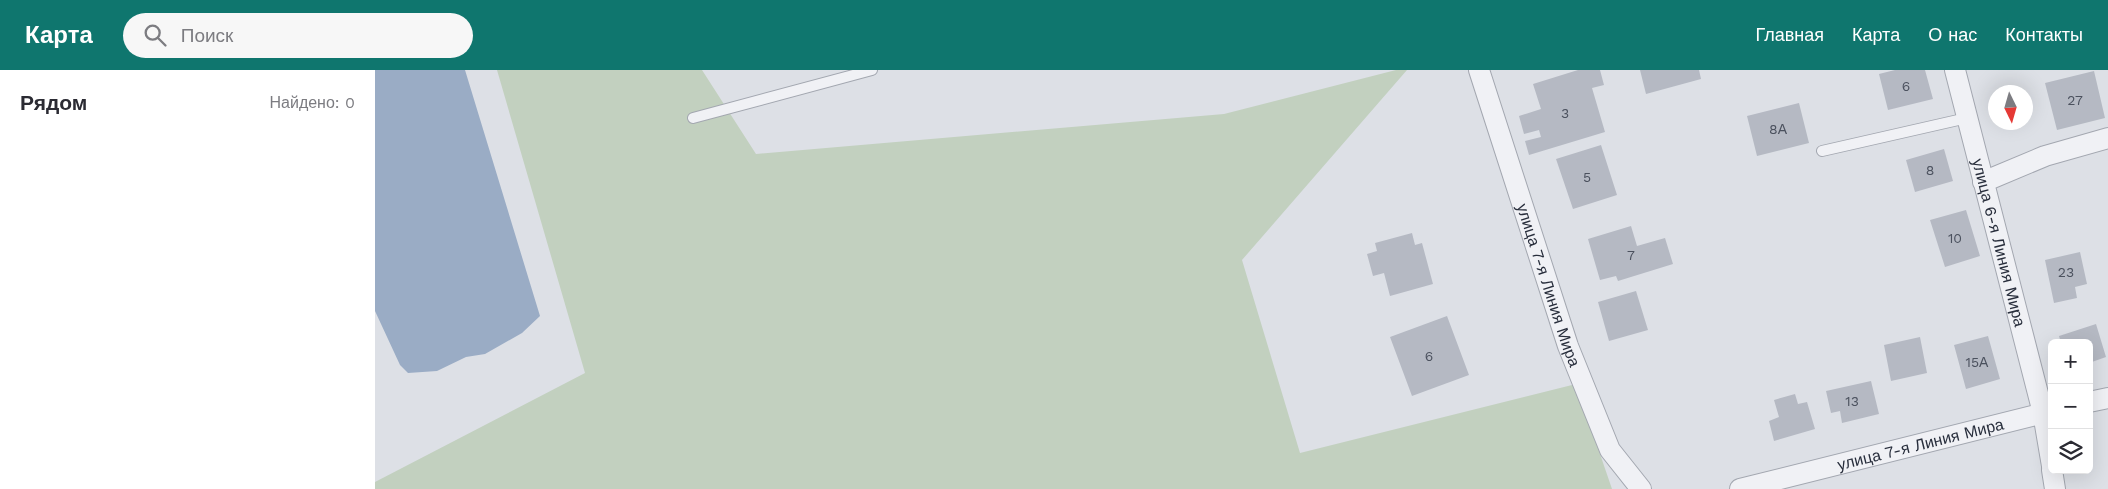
<!DOCTYPE html>
<html lang="ru">
<meta charset="utf-8">
<style>
body{margin:0;font-family:"Work Sans",sans-serif;background:#f7f7f7;color:#2b2b33}
.controls{position:absolute;right:15px;bottom:15px;display:grid;overflow:hidden;border-radius:8px;box-shadow:0 5px 20px #0002}
.controls button{width:45px;height:45px;display:grid;place-items:center;padding:0;border:0;border-bottom:1px solid #e1e1e2;background:#fff;color:#2b2b33;font:25px sans-serif}
.compass{position:absolute;left:1613px;top:15px;width:45px;height:45px;border-radius:50%;background:#fff;box-shadow:0 5px 20px #0002;rotate:175deg}
.list{margin:0;padding:0;list-style:none}
h2{display:flex;justify-content:space-between;align-items:center;height:65px;margin:0;padding:0 20px;font-size:21px}
h2 small{font-size:16px;font-weight:400;color:#7c7c81}
.icon{flex:none;width:28px;height:28px;fill:none;stroke:currentColor;stroke-width:2;stroke-linecap:round;stroke-linejoin:round}
.map{position:relative;flex:none;width:1733px;height:419px;overflow:hidden}
header{display:flex;align-items:center;gap:30px;box-sizing:border-box;height:70px;padding:0 25px;background:#0f766e;color:#fff}
header strong{font-size:24px}
nav{display:flex;gap:28px;margin-inline-start:auto;font-size:18px}
.search{width:350px;height:45px;background:#f7f7f7;display:flex;align-items:center;gap:12px;box-sizing:border-box;padding:0 18px;border-radius:28px;color:#7c7c81;font-size:19px}
main{display:flex}
aside{flex:1;background:#fff}
.map>svg:first-child{display:block}
.green{fill:#c2d0bf}
.water{fill:#9aacc5}
.building{fill:#b5b9c3}
.lines{fill:none;stroke-linecap:round;stroke-linejoin:round}
.lane-casing{stroke:#a3a7b0;stroke-width:12}
.street-casing{stroke:#a3a7b0;stroke-width:22}
.lane{stroke:#f0f1f5;stroke-width:10}
.street{stroke:#f0f1f5;stroke-width:20}
.labels{text-anchor:middle;stroke-width:4;stroke-linejoin:round;paint-order:stroke}
.number-label{font-size:14px;fill:#4b515e}
.street-label{font-size:16px;fill:#282e3c;stroke:#edeff4}
</style>
<header>
<strong>Карта</strong>
<div class="search"><svg class="icon" aria-label="search" viewBox="0 0 24 24"><circle cx="10" cy="10" r="6"/><path d="M15 15l6 6"/></svg>Поиск</div>
<nav><a>Главная</a><a>Карта</a><a>О нас</a><a>Контакты</a></nav>
</header>
<main>
<aside>
<h2>Рядом<small>Найдено: 0</small></h2>
<ul class="list">
</ul>
</aside>
<div class="map">
<svg width="1733" height="419" viewBox="0 0 1733 419">
<rect width="100%" height="100%" fill="#dde0e6"/>
<path class="green" d="M122,0H327L381,84L849,44L1021,0H1032L867,190L925,383L1201,314L1237,419H0V412L210,303Z"/>
<path class="water" d="M0,0H90L165,246L147,263L110,284L91,287L62,301L33,303L25,295L0,241Z"/>
<path class="building" d="M1203,0H1225L1229,15L1217,18L1230,62L1154,85L1150,71L1166,67L1164,60L1149,64L1144,46L1166,39L1158,14Z
M1265,0H1324L1326,9L1271,24Z
M1520,0H1550L1558,29L1513,40L1504,4Z
M1719,1L1730,48L1682,60L1670,13Z
M1424,33L1434,73L1382,86L1372,46Z
M1226,75L1242,125L1198,139L1181,89Z
M1569,79L1578,111L1540,122L1531,90Z
M1591,140L1605,186L1570,197L1555,150Z
M1256,156L1262,176L1290,168L1298,194L1243,211L1241,206L1225,210L1213,169Z
M1037,163L1040,175L1047,173L1058,214L1015,226L1009,203L998,206L992,184L1002,181L1000,173Z
M1705,182L1712,214L1700,217L1702,228L1679,233L1670,190Z
M1261,221L1273,260L1234,271L1223,232Z
M1072,246L1094,305L1037,326L1015,267Z
M1721,254L1731,287L1714,293V273H1686L1684,266Z
M1613,266L1625,309L1591,319L1579,275Z
M1545,267L1552,303L1516,311L1509,275Z
M1496,311L1504,344L1467,353L1465,341L1456,343L1451,321Z
M1420,324L1423,334L1432,332L1440,359L1399,371L1394,351L1404,347L1399,330Z"/>
<g class="lines">
<defs>
<path id="lane" d="M318,48L497,0
M1447,81L1592,48"/>
<g id="street">
<path id="s1" d="M1104,0L1193,276L1235,380L1266,419"/>
<path id="s2" d="M1580,0L1668,343L1677,396"/>
<path d="M1608,112L1670,86L1733,68"/>
<path d="M1714,332L1733,328"/>
<path d="M1677,400L1680,419"/>
<path id="s3" d="M1365,419L1677,341"/>
</g>
</defs>
<use href="#lane" class="lane-casing"/>
<use href="#street" class="street-casing"/>
<use href="#lane" class="lane"/>
<use href="#street" class="street"/>
</g>
<g class="labels">
<g class="number-label">
<text x="1531" y="21">6</text>
<text x="1700" y="35">27</text>
<text x="1190" y="48">3</text>
<text x="1403" y="64">8А</text>
<text x="1555" y="105">8</text>
<text x="1212" y="112">5</text>
<text x="1580" y="173">10</text>
<text x="1256" y="190">7</text>
<text x="1691" y="207">23</text>
<text x="1054" y="291">6</text>
<text x="1602" y="297">15А</text>
<text x="1477" y="336">13</text>
</g>
<g class="street-label">
<text dy="6" stroke="none"><textPath href="#s2" startOffset="178">улица 6-я Линия Мира</textPath></text>
<text dy="6" stroke="none"><textPath href="#s1" startOffset="226">улица 7-я Линия Мира</textPath></text>
<text dy="6" stroke="none"><textPath href="#s3" startOffset="186">улица 7-я Линия Мира</textPath></text>
</g>
</g>
</svg>
<div class="controls">
<button>+</button>
<button>−</button>
<button><svg class="icon" aria-label="layers" viewBox="0 0 24 24"><path d="M12 4l9 5-9 5-9-5zM3 14l9 5 9-5"/></svg></button>
</div>
<svg class="compass" viewBox="-18 -18 36 36"><path d="M0-13l5 13h-10z" fill="#e53935"/><path d="M0 13l5-13h-10z" fill="#7c7c81"/></svg>
</div>
</main>
